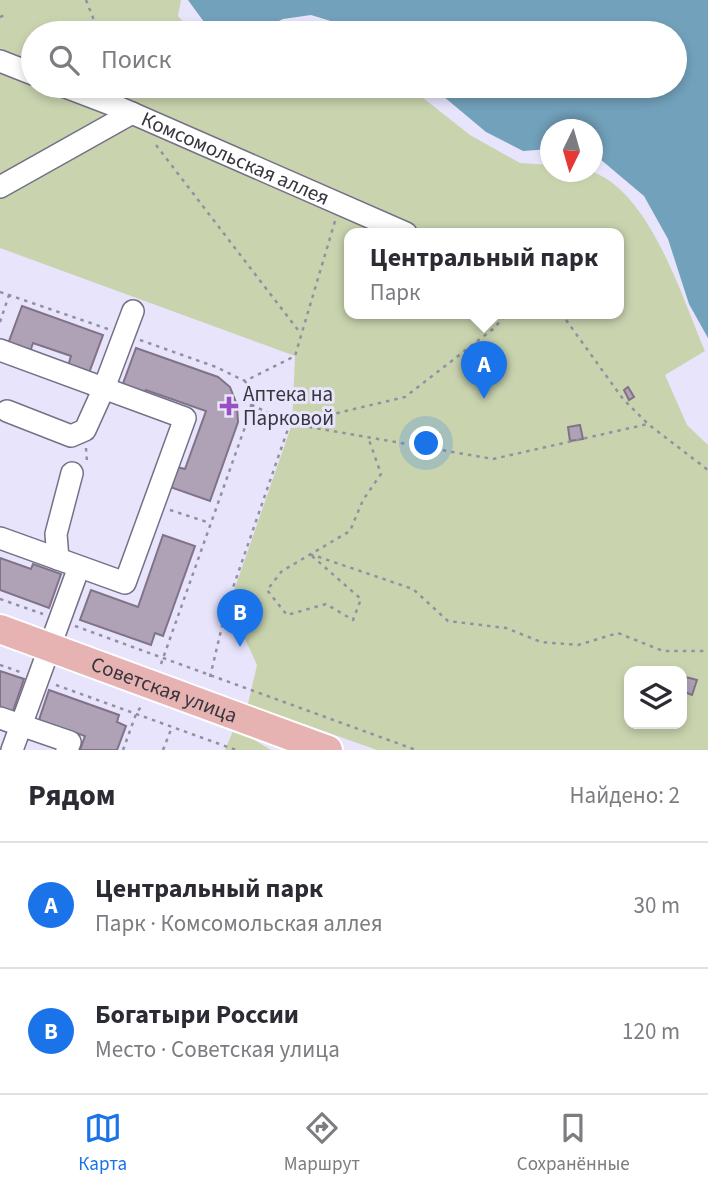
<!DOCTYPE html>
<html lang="ru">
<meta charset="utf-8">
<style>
body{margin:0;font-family:"Source Sans 3",sans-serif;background:#f7f7f7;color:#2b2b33}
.controls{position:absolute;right:21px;bottom:21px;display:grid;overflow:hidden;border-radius:14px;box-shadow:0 4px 10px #0003}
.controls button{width:63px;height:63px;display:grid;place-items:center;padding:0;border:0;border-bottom:2px solid #e1e1e2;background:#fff;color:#2b2b33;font:35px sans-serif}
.compass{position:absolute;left:540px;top:119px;width:63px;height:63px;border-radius:50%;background:#fff;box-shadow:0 4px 10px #0003;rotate:185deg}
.you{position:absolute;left:427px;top:444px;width:24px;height:24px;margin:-18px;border:5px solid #fff;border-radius:50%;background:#1a73e8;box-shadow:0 0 0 10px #1a73e833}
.badge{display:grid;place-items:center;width:46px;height:46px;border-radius:50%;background:#1a73e8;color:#fff;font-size:23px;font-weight:700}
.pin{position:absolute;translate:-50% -58px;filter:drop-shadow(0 2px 4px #0008)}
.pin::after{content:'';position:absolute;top:37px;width:24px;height:21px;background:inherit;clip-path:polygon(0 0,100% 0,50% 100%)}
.popup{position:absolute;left:344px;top:228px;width:280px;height:91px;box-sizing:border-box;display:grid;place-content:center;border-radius:14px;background:#fff;filter:drop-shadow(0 2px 5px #0005);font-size:23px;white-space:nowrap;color:#7c7c81}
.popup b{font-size:26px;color:#2b2b33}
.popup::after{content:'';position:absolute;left:50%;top:100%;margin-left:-14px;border:14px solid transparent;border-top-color:#fff}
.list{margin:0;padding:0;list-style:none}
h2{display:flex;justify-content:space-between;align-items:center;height:91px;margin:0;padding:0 28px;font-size:30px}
h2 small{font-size:23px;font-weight:400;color:#7c7c81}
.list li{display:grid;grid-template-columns:46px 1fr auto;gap:21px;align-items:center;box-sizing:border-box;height:126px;padding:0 28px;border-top:2px solid #e1e1e2}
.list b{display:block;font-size:26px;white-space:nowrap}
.list p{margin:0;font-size:23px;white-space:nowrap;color:#7c7c81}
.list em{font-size:23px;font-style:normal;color:#7c7c81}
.icon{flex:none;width:38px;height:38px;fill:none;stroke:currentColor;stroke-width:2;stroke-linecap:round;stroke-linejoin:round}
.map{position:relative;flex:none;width:708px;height:750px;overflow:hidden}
.search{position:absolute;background:#fff;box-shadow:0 4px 10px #0003;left:21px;right:21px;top:21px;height:77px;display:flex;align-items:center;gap:18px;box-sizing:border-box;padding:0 24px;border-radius:38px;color:#7c7c81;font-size:26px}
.sheet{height:343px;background:#fff}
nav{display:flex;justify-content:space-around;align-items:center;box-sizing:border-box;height:98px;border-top:2px solid #e1e1e2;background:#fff;font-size:19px;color:#7c7c81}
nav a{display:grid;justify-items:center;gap:4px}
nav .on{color:#1a73e8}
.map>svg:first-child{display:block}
.green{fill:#c9d4af;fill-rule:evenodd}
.water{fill:#72a1bb}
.building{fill:#afa2b7;stroke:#807387;stroke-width:2}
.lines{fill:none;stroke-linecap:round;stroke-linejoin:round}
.minor-casing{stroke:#747187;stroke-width:24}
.major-casing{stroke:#fff;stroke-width:32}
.path{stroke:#9290a1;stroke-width:2.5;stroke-dasharray:3.5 5;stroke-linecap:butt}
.minor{stroke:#fff;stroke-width:21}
.major{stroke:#e6b3b2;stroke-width:28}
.poi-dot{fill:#9b4ebf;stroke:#e7e4fc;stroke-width:2.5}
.labels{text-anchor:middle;stroke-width:6;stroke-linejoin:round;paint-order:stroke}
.street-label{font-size:21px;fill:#37363f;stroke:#e7e4fc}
.poi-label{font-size:21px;fill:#37363f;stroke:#e7e4fc;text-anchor:start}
</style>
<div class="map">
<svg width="708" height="750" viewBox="0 0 708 750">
<rect width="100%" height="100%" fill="#e7e4fc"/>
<path class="green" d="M0,0H181L178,16L193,33H33V86H408L470,135L520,163L550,165V172C563,172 582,168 593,172C651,194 682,298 705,351L665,375L687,425L708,445V750H377L248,704L257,665L229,605L292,424L295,356L0,248ZM349,233H619V313H349ZM629,671H682V724H629Z
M233,731L246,735L271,750H225Z"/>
<path class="water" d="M188,0H708V338L689,304L668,239L644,196L600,159L593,157L592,130H550V149L523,151L486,132L431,86H675V33H356L334,22L311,15L283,19L255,33H212Z"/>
<path class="building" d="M22,306L103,335L89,373L68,366L71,356L33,343L30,352L8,344Z
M136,348L218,377L230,387L237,405L238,422L210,501L170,487L177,467L185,469L206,411L146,390L144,397L121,389Z
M628,387L634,397L629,400L624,390Z
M580,425L583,439L570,441L568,427Z
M163,535L195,546L163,636L155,633L151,645L80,620L91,590L138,607Z
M0,558L31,569L33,564L61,574L49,608L0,590Z
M0,671L24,679L12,714L0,709Z
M682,676L697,680L692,695L682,691Z
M49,690L119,715L117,722L126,726L117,750H80L85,736L39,720Z"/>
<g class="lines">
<defs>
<g id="minor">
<path d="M0,61L33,74"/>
<path id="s1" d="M63,86L118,107L406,233"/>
<path d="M0,187L132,113"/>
<path d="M0,350L185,418L125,583L0,538"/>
<path d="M7,411L71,436L85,430L104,388L133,311"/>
<path d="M58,559L56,534L72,473"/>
<path d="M0,718L70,742L67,750"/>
<path d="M12,750L79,567"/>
</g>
<g id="major">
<path id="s2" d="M0,629L328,750"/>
</g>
</defs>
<use href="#minor" class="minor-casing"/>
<use href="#major" class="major-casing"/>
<path class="path" d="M86,0L99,33
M0,17L7,14
M156,145L301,334
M0,292L108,329
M561,313L623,399L648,424L708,470
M0,322L9,295
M140,340L216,367L245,381
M295,423L405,397L493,329L508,313
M292,424L493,459L648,424
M86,448L87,462
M170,510L210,523
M310,554L413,589L448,621L506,628L541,642L578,645L618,633L663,651H708
M312,556L361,599L353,620L326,604L287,615L267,590L282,571L350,531L363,500L381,474L368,437
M0,599L43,614
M75,626L416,750
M161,664L251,410V392L245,381L295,356L335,221
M0,665L23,673
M210,677L227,605L290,423L252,405
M56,685L236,750
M123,750L136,714L142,705
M163,750L172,727"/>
<use href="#minor" class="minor"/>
<use href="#major" class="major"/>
</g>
<path class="poi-dot" d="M225.5 395.5h7v7h7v7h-7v7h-7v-7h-7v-7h7z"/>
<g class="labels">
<g class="street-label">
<text dy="7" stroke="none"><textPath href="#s1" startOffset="187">Комсомольская аллея</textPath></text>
<text dy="7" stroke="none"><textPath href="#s2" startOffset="175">Советская улица</textPath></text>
</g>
<g class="poi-label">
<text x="243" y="401">Аптека на<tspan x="243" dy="24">Парковой</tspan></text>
</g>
</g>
</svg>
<div class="controls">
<button><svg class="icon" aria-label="layers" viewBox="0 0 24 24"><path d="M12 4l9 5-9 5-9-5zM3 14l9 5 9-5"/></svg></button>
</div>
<svg class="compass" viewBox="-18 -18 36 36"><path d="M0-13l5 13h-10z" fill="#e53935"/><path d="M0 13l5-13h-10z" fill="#7c7c81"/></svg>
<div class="you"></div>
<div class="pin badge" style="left:484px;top:399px">A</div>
<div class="popup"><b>Центральный парк</b>Парк</div>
<div class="pin badge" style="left:240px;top:647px">B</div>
<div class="search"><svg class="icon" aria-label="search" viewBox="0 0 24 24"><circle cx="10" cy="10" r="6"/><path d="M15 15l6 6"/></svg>Поиск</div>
</div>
<section class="sheet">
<h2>Рядом<small>Найдено: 2</small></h2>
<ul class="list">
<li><span class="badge">A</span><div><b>Центральный парк</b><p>Парк · Комсомольская аллея</p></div><em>30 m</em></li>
<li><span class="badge">B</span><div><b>Богатыри России</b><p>Место · Советская улица</p></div><em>120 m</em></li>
</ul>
</section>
<nav>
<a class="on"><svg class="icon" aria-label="map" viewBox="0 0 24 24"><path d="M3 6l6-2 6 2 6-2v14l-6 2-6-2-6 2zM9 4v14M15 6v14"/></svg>Карта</a>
<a><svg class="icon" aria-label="directions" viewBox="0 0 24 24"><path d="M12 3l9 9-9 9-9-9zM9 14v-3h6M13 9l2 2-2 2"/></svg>Маршрут</a>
<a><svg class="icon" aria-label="saved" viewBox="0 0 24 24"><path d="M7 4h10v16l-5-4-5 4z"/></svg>Сохранённые</a>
</nav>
